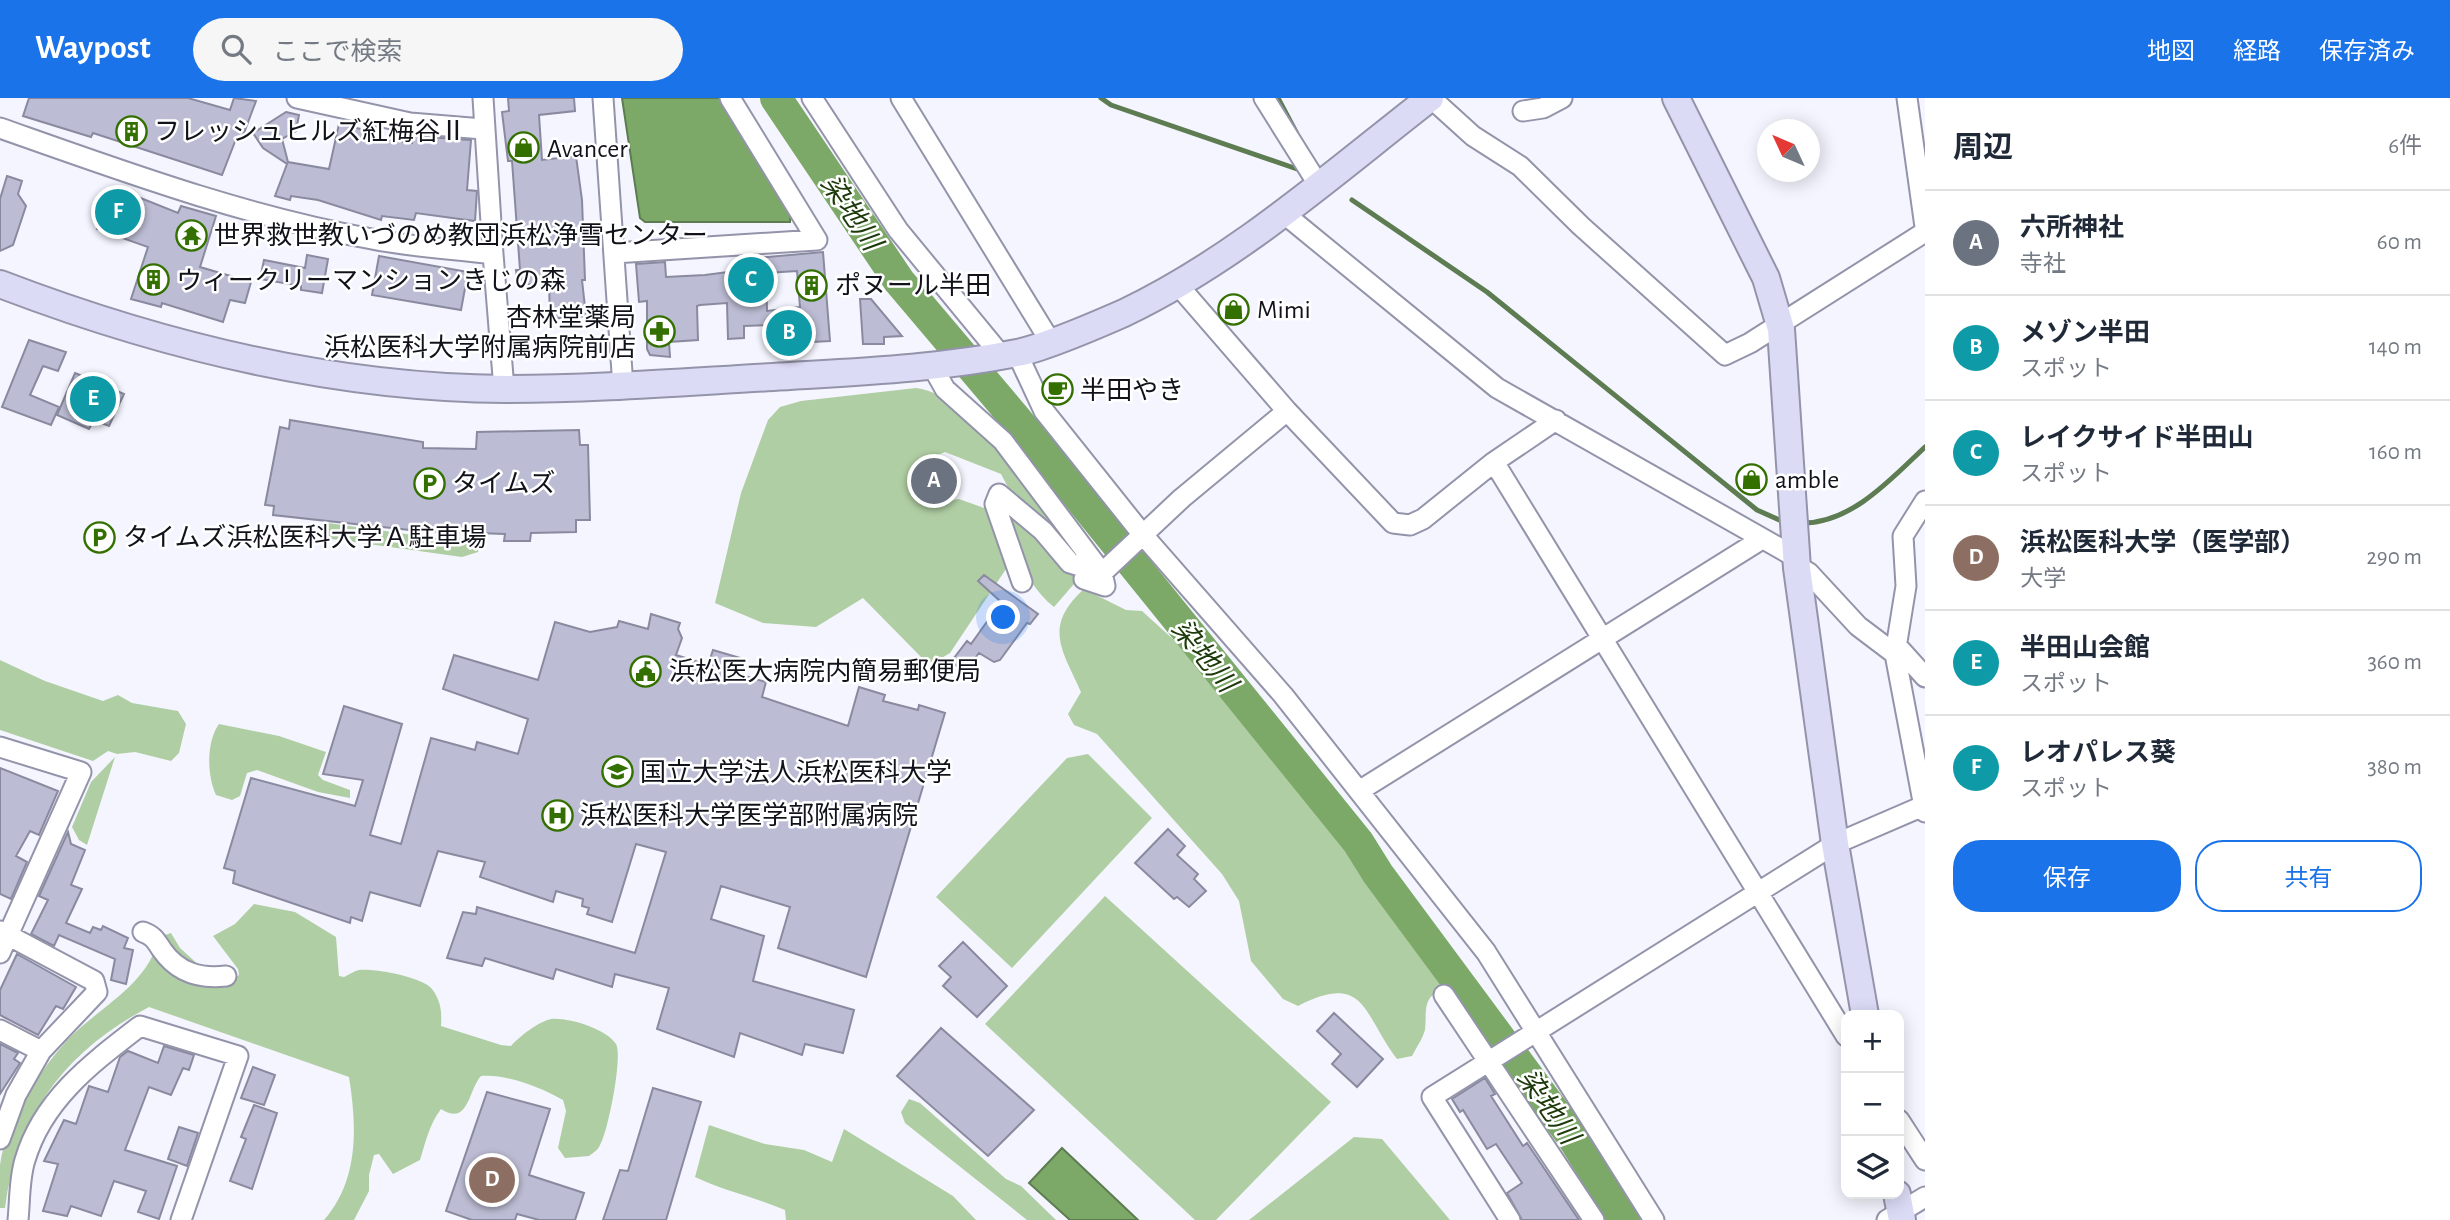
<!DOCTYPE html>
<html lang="ja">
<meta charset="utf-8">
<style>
body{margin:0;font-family:"Alegreya Sans","Noto Sans JP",sans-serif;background:#f6f6f7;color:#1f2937}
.controls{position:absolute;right:21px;bottom:21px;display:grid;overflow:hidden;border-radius:14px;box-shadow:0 4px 18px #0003}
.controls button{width:63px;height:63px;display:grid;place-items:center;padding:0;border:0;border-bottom:2px solid #e0e1e3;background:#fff;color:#1f2937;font:35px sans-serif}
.compass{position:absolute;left:1757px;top:21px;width:63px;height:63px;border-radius:50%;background:#fff;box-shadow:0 4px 18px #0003;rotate:314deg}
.you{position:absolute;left:1004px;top:520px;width:24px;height:24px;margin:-18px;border:5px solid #fff;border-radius:50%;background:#1a73e8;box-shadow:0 0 0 10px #1a73e833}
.badge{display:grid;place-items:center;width:46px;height:46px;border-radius:50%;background:#1a73e8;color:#fff;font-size:23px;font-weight:700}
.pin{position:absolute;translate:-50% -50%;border:4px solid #fff;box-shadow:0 2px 7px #0006}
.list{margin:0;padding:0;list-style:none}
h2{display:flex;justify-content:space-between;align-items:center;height:91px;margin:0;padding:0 28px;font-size:30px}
h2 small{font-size:23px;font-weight:400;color:#747a83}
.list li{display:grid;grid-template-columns:46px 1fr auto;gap:21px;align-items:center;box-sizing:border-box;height:105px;padding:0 28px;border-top:2px solid #e0e1e3}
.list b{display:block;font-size:26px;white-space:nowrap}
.list p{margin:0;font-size:23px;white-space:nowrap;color:#747a83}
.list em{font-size:23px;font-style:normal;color:#747a83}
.actions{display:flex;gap:14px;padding:21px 28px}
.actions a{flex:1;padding:16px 0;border:2px solid #1a73e8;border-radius:28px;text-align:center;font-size:24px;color:#1a73e8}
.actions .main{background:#1a73e8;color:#fff}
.icon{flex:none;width:38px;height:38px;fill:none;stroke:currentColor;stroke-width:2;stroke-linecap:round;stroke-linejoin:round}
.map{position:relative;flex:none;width:1925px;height:1122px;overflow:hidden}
header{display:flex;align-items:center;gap:42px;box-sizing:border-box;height:98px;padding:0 35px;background:#1a73e8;color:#fff}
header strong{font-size:33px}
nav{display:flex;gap:38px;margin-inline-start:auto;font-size:24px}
.search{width:490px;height:63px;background:#f6f6f7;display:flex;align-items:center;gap:18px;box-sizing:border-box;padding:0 24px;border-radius:38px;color:#747a83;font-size:26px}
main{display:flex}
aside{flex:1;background:#fff}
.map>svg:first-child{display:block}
.green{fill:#b0cea3}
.water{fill:#7da968;stroke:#5d7c51;stroke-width:2}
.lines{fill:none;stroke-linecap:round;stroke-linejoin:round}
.stream{stroke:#5d7c51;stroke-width:5}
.river{stroke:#7da968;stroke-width:32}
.building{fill:#bcbdd4;stroke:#898a9f;stroke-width:2;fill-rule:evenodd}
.street-casing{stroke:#9394aa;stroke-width:23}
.secondary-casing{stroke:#9394aa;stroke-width:30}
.street{stroke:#fff;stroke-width:19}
.secondary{stroke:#dcdbf6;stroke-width:26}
.labels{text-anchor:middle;stroke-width:5;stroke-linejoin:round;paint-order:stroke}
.poi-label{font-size:26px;fill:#11121a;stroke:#fff;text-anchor:start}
.water-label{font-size:28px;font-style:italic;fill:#1d3a0b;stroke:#fff}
</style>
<header>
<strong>Waypost</strong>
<div class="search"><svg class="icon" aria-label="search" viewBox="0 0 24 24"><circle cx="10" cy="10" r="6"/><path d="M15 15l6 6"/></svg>ここで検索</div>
<nav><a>地図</a><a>経路</a><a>保存済み</a></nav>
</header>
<main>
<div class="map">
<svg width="1925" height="1122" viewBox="0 0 1925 1122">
<rect width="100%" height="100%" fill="#f5f5ff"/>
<path class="green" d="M916,290C976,297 1055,420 1091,467L1071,459L1010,393L1001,376L945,354L931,360L912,376L915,388L934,405L959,401L987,411L1004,456L1006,471L950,555L933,565L921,559L863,500L816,529L763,525L715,505L741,395L768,322L780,309L801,303Z
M1000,408L1014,412L1080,479L1054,509C1023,484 1012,445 1000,408Z
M328,425L434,440L469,441L477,444L479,450L478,454L462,459L325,440L322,433Z
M1084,491L1126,512L1142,513L1208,573L1353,748L1376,786L1447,880L1441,892C1422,900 1427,914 1425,932C1423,940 1416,950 1412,958L1397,961C1363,917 1366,873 1298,908L1283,901L1251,863L1239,803L1222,776L1097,636L1074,627L1068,616L1081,594C1063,553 1042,529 1084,491Z
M0,562L45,583L103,603L118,597L132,605L178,613L186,626L179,655L171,663L135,654L117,656L108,653L93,663L0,632Z
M219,626L279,638L326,654L318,677L323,682L350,692V700L318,694L257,672L247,675L240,698L232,702L216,697C207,678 206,644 219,626Z
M1088,656L1152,720L1012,870L936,799L1067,660Z
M115,659L87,747L79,742L72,729L91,684Z
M1105,798L1331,1004L1216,1122H1195L985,926Z
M254,806L295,814L336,839L339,878L344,879C348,877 354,873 359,872C374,870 423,879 432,891C441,903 442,914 441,928L501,947L511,948C520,938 538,924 551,921C568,919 607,931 616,946C623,958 608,1034 600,1047C598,1052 593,1055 589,1058L565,1060L558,1050L566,1013L563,1002C540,989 508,976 481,978C468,992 469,1029 441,1011C429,1027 426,1043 420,1062L393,1076L379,1056L374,1057L369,1077V1093L354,1122H324C359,1082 357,1029 349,979L149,909C67,952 17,1016 5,1110H0C0,1096 0,1081 0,1067C6,1022 47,959 80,930C111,903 150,881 159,839L171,835L180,850L224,890L239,877L238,871L213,838L235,826Z
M909,1001L920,1005L1006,1081L1021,1088L1056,1122H1027L905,1025L901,1014Z
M709,1027L765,1046L804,1052L832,1064L844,1031L953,1098L976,1122H786L785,1112C755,1099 724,1093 695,1079Z
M1354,1039L1382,1041L1450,1122H1249Z"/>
<path class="water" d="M622,0H720L791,115L790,124H645L640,120Z
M1062,1050L1138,1122H1070L1029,1085Z"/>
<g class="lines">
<path class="stream" d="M1101,0L1111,7L1300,72
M1278,0L1296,34
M1352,102L1487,194L1757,412L1786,425
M1803,425C1852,425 1892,380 1925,349"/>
<path class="river" d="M776,0L899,183L1015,320L1358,744L1378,776L1572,1038L1624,1122"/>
</g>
<path class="building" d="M29,0H188L230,12L234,0L256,3L241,43L236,41L222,77L93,35L91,39L23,18Z
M508,0H574L575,13L539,17L542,62L576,58L582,102L585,182H582L586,218L550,221L549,184L518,188L516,172H520L512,63H508L502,14L509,13Z
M286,14L299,17L296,33L282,41L288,64L329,71L339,26L374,34L373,39L412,45V38L471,42L467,92L477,93L475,123L416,115L414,122L382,118L381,122L318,102L291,98L290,102L275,98L287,66L263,50L253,35Z
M7,78L22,83L18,96L26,108L13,147L0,153V101Z
M113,89L178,115L181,108L216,118L200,169L251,184L245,205L230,202L223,224L162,205L161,209L131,201L148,149L97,131Z
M823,154L830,243L774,246L772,227L744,228V240L728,241L727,205L700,207L697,208L698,242L669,244L670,259L650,257L647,251V203L639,204L636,166L665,164L666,179L705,177L736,173L735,162ZM797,173L800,209L767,213L766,175Z
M307,157L328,161L322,195L301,192V188L260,181L264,162L305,170Z
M379,158L468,174L461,212L372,197Z
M860,201H871L902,238L884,239V246H863Z
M29,242L66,254L58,273L43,268L30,297L59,309L51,327L2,309Z
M75,275L124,296L109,328L94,322L89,331L57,317Z
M290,322L423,344V350L476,351L477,334L579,332L580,347H588L590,422H576V434L531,435L530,443H504L505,436L419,433L273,417L274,408L265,407L280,329L289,331Z
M984,477L1038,516L1030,526L1027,525L1000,562L994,564L979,555L965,573L951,564L967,543L971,546L1001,504L978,483Z
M651,516L680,525L678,531L682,540L676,557L708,567L713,552L740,560L735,575L766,584L762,599L848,628L859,589L885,597L883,603L918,612L919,607L945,615L866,879L778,850L790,809L721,788L711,821L764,838L753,883L854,912L843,955L805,946L802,957L740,935L734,959L657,931L669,890L615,876L612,889L556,871L553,881L485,860L482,868L447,860L463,814L476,816L477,809L635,855L666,754L636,746L612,824L587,816L589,810L582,808L583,801L556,793L553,804L480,779L485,764L438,753L420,808L370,794L362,823L351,819L350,825L233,785L235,773L224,770L251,680L355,708L363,682L323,676L344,608L402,626L370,737L401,746L431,640L475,652L477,644L518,656L528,621L443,591L454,557L538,582L555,524L590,534L617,529L619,523L648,531Z
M0,670L58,693L39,737L30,733L16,758L27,764L11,801L0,796Z
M1168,731L1185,748L1177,757L1198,776L1194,781L1206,793L1189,809L1177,799L1174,801L1135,765Z
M68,734L71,746L85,752L71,787L82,791L66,825L90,835L93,829L101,832L103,828L128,840L124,850L133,852L126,886L111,882L115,861L59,837L54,848L31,836L48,802L39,798Z
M963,844L1007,888L977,919L943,888L951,879L939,868Z
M17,856L76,889L63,911L56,908L38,937L0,917V892Z
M1334,915L1383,961L1357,989L1332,966L1341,956L1317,933Z
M941,930L1034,1012L988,1058L897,978Z
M0,946L18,955L14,961L20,965L0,996Z
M164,948L194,957L189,972L183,970L171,997L149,989L125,1052L177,1068L159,1121L138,1114L146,1093L114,1083L101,1118L71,1108L67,1118L43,1113L58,1066L44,1063L64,1022L76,1026L89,988L108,994L120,959L128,953L158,965Z
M253,969L275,977L264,1007L241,1000Z
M1485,980L1495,996L1491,998L1523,1048L1527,1045L1579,1122H1522L1507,1095L1522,1085L1496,1046L1487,1051L1463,1012L1460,1014L1452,1001Z
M653,990L701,1004L666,1122H603L620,1072L628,1073Z
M487,994L550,1011L529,1077L584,1095L575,1122H539L517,1116L515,1122H472L446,1113Z
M254,1007L277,1015L252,1091L230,1083L246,1041L241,1039Z
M179,1029L198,1035L187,1068L168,1061Z"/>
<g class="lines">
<defs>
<path id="street" d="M297,0L410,25L483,31
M483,0L493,156
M603,0L623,289
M812,0L898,132L1000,256
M901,0L1050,243
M1264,0L1318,86
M1431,0L1473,38L1520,68L1581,128L1725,257L1750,245L1925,134
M1907,0L1925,129
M1523,13L1543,10L1562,0
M0,30C122,73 244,118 372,141C411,149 453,151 493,156L504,291
M1282,114L1497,290L1797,460
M614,155L817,142L730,0
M1177,186L1287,313L1393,425L1410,427L1423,421L1494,364L1556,322
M1017,255L1044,313L1143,437L1283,597L1486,854L1654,1122
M931,266L945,291L1003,343L1102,475L1105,488L1084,481
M1494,364L1846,938
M1925,403L1903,438L1906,488L1895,556L1925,714
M1797,468L1809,475L1858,528L1895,556
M1102,475L1182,400L1287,313
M1022,484L995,406L999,396L1043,433L1070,465L1102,475
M1898,549L1925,579
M0,649L81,674L0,855
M1359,693L1762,441
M0,833L94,883L97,894L41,953L16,997L0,1041
M143,834C154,838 156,843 162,852C178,875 200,881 226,878
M1444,897L1594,1122
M0,932L41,953
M1899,1022L1925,1062
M18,1122C20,1103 19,1081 25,1062C43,1001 92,965 140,928L238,958L181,1122
M1510,1122L1432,999L1835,746L1923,708
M1887,1122L1925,1099"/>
<path id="secondary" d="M1676,0L1766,180L1781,231L1797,470L1835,746L1865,917
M0,186C162,248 331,290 506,291C595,291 684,284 773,279C854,274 937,271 1017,255C1043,250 1099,226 1124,215C1237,161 1332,76 1430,0
M1897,1096L1902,1122"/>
</defs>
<use href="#street" class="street-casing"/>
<use href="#secondary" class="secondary-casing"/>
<use href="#street" class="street"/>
<use href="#secondary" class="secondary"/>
</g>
<defs>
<symbol id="building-ring" viewBox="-11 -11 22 22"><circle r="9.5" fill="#fff" stroke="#347000" stroke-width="1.5"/><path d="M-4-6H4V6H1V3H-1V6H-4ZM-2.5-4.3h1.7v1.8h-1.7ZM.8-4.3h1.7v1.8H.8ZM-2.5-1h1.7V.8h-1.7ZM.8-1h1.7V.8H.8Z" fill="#347000"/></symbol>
<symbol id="shop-ring" viewBox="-11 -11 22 22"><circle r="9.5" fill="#fff" stroke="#347000" stroke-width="1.5"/><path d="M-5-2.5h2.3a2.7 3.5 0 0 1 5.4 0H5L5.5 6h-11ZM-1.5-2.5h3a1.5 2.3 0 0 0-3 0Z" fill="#347000"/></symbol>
<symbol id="temple-ring" viewBox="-11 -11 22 22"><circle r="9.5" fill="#fff" stroke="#347000" stroke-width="1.5"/><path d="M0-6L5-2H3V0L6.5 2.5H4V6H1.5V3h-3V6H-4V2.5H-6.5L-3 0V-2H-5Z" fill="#347000"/></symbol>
<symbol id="pharmacy-ring" viewBox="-11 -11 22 22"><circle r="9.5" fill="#fff" stroke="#347000" stroke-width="1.5"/><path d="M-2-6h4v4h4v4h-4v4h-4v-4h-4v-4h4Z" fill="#347000"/></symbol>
<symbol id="cafe-ring" viewBox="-11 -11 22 22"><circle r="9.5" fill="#fff" stroke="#347000" stroke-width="1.5"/><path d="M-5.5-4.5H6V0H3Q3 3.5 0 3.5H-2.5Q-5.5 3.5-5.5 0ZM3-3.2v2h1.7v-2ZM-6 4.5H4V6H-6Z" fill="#347000"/></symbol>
<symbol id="parking-ring" viewBox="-11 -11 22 22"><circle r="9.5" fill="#fff" stroke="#347000" stroke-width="1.5"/><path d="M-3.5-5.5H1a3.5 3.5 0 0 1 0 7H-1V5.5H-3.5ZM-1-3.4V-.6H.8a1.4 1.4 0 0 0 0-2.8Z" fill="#347000"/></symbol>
<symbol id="civic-ring" viewBox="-11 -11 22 22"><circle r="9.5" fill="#fff" stroke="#347000" stroke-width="1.5"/><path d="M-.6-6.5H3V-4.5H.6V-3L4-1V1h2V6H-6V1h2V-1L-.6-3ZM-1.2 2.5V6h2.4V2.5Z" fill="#347000"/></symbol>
<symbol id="university-ring" viewBox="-11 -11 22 22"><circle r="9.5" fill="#fff" stroke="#347000" stroke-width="1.5"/><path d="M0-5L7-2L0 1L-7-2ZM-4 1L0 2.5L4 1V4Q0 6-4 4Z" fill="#347000"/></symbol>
<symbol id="hospital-ring" viewBox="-11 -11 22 22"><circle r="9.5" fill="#fff" stroke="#347000" stroke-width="1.5"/><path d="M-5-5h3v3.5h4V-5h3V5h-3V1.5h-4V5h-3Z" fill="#347000"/></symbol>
</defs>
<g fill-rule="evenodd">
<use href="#building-ring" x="114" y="16" width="35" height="35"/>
<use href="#shop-ring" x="506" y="32" width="35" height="35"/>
<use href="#temple-ring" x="174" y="120" width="35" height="35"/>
<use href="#building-ring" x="136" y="164" width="35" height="35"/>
<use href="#building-ring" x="794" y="170" width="35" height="35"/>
<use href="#shop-ring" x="1216" y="194" width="35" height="35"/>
<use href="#pharmacy-ring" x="642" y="216" width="35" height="35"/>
<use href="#cafe-ring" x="1040" y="274" width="35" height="35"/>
<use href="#shop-ring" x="1734" y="364" width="35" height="35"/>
<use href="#parking-ring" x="412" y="368" width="35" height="35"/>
<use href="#parking-ring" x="82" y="422" width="35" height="35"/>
<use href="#civic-ring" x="628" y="556" width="35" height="35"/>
<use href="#university-ring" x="600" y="656" width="35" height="35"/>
<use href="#hospital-ring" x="540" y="700" width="35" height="35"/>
</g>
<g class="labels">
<g class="poi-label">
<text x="154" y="42">フレッシュヒルズ紅梅谷Ⅱ</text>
<text x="547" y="59">Avancer</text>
<text x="214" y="146">世界救世教いづのめ教団浜松浄雪センター</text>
<text x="176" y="191">ウィークリーマンションきじの森</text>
<text x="835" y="196">ポヌール半田</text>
<text x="1257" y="220">Mimi</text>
<text x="636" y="228" text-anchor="end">杏林堂薬局<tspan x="636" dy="30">浜松医科大学附属病院前店</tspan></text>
<text x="1080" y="301">半田やき</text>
<text x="1775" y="390">amble</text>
<text x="452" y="394">タイムズ</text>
<text x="123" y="448">タイムズ浜松医科大学Ａ駐車場</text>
<text x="669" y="582">浜松医大病院内簡易郵便局</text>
<text x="640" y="683">国立大学法人浜松医科大学</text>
<text x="580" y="726">浜松医科大学医学部附属病院</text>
</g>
<g class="water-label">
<text transform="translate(852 114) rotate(56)" y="10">染地川</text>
<text transform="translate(1205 557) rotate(51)" y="10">染地川</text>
<text transform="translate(1549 1008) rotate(55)" y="10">染地川</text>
</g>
</g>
</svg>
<div class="controls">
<button>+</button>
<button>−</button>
<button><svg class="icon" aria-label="layers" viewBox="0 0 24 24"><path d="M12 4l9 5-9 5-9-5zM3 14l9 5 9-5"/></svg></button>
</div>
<svg class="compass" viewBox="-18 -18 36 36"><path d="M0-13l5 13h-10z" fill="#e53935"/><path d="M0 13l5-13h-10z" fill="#747a83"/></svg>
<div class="you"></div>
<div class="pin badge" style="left:934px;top:383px;background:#6b7280">A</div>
<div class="pin badge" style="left:789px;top:235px;background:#0f9aa8">B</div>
<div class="pin badge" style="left:751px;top:182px;background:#0f9aa8">C</div>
<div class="pin badge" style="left:492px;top:1082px;background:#8d6e63">D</div>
<div class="pin badge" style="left:93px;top:301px;background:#0f9aa8">E</div>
<div class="pin badge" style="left:118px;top:114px;background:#0f9aa8">F</div>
</div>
<aside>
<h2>周辺<small>6件</small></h2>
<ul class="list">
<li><span class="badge" style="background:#6b7280">A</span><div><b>六所神社</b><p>寺社</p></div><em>60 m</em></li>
<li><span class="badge" style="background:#0f9aa8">B</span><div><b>メゾン半田</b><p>スポット</p></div><em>140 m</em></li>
<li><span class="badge" style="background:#0f9aa8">C</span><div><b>レイクサイド半田山</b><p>スポット</p></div><em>160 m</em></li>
<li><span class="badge" style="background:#8d6e63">D</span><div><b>浜松医科大学（医学部）</b><p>大学</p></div><em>290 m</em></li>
<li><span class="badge" style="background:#0f9aa8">E</span><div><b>半田山会館</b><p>スポット</p></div><em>360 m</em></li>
<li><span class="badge" style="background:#0f9aa8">F</span><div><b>レオパレス葵</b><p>スポット</p></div><em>380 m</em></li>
</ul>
<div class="actions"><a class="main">保存</a><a>共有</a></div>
</aside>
</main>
